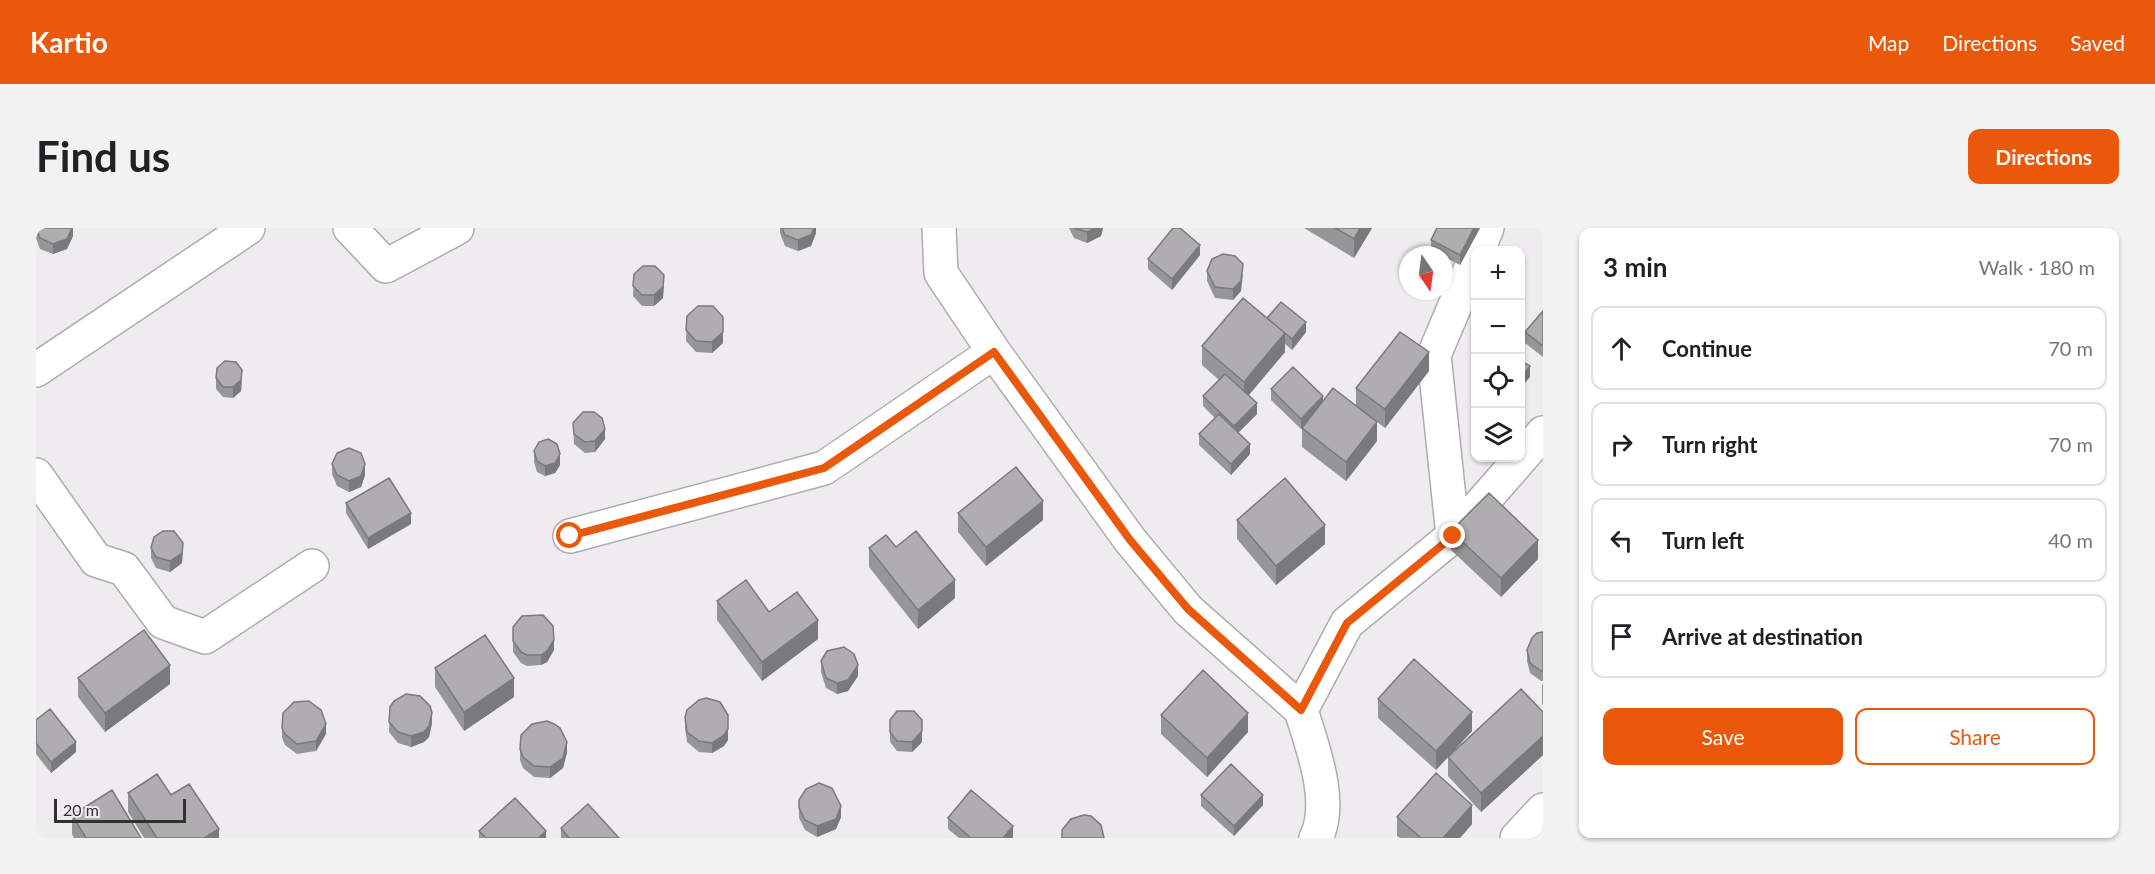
<!DOCTYPE html>
<meta charset="utf-8">
<style>
body{margin:0;font-family:Lato,sans-serif;background:#f2f2f2;color:#202124}
.controls{position:absolute;right:18px;top:18px;display:grid;overflow:hidden;border-radius:12px;box-shadow:0 2px 4px #0004}
.controls button{width:54px;height:54px;display:grid;place-items:center;padding:0;border:0;border-bottom:2px solid #e0e0e0;background:#fff;color:#202124;font:30px sans-serif}
.compass{position:absolute;left:1363px;top:18px;width:54px;height:54px;border-radius:50%;background:#fff;box-shadow:0 2px 4px #0004;rotate:167deg}
.scale{position:absolute;left:18px;bottom:15px;width:132px;box-sizing:border-box;padding-left:6px;border:3px solid #323132;border-top:0;font-size:16px;line-height:21px;white-space:nowrap;color:#323132;-webkit-text-stroke:4px #efecef;paint-order:stroke}
.stop{position:absolute;width:18px;height:18px;margin:-14px;border:4px solid #ea580c;border-radius:50%;background:#fff}
.stop.end{background:#ea580c;border-color:#fff;box-shadow:0 2px 6px #0008}
.list{margin:0;padding:0;list-style:none}
h2{display:flex;justify-content:space-between;align-items:center;height:78px;margin:0;padding:0 24px;font-size:26px}
h2 small{font-size:20px;font-weight:400;color:#757577}
.list li{display:grid;grid-template-columns:39px 1fr auto;gap:18px;align-items:center;box-sizing:border-box;height:84px;margin:0 12px 12px;padding:0 12px;border:2px solid #e0e0e0;border-radius:12px}
.list b{display:block;font-size:22px;white-space:nowrap}
.list em{font-size:20px;font-style:normal;color:#757577}
.actions{display:flex;gap:12px;padding:18px 24px}
.actions a{flex:1;padding:14px 0;border:2px solid #ea580c;border-radius:12px;text-align:center;font-size:21px;color:#ea580c}
.actions .main{background:#ea580c;color:#fff}
.icon{flex:none;width:33px;height:33px;fill:none;stroke:currentColor;stroke-width:2;stroke-linecap:round;stroke-linejoin:round}
.map{position:relative;flex:none;width:1507px;height:610px;overflow:hidden;border-radius:12px}
header{display:flex;align-items:center;gap:36px;box-sizing:border-box;height:84px;padding:0 30px;background:#ea580c;color:#fff}
header strong{font-size:28px}
nav{display:flex;gap:33px;margin-inline-start:auto;font-size:21px}
.intro{display:flex;align-items:center;justify-content:space-between;box-sizing:border-box;height:144px;padding:0 36px}
h1{margin:0;font-size:42px}
.button{padding:15px 27px;border-radius:12px;background:#ea580c;color:#fff;font-size:21px;font-weight:700}
main{display:flex;gap:36px;padding:0 36px}
aside{flex:1;background:#fff;border-radius:12px;box-shadow:0 2px 4px #0004}
.map>svg:first-child{display:block}
.lines{fill:none;stroke-linecap:round;stroke-linejoin:round}
.minor-casing{stroke:#afacaf;stroke-width:36}
.minor{stroke:#fff;stroke-width:33}
.wall{fill:#969597}
.shaded-wall{fill:#7a797b}
.building{fill:#afadb0;stroke:#7a797b;stroke-width:1.5}
.route{stroke:#ea580c;stroke-width:8}
</style>
<header>
<strong>Kartio</strong>
<nav><a>Map</a><a>Directions</a><a>Saved</a></nav>
</header>
<div class="intro"><h1>Find us</h1><a class="button">Directions</a></div>
<main>
<div class="map">
<svg width="1507" height="610" viewBox="0 0 1507 610">
<rect width="100%" height="100%" fill="#efecef"/>
<g class="lines">
<defs>
<path id="minor" d="M314,0L350,38L421,0
M903,0L905,45L958,124L1094,312L1152,382L1265,482
M1442,22L1451,0
M0,142L212,0
M0,247L60,332L88,341L127,394L169,409L276,338
M1424,300L1507,205
M534,308L788,240L958,124
M1280,610C1298,574 1276,518 1265,482L1311,395L1417,308L1398,127L1440,28
M1481,610L1507,582"/>
</defs>
<use href="#minor" class="minor-casing"/>
<use href="#minor" class="minor"/>
</g>
<path class="wall" d="M0,0H37V8L31,21L17,26L4,21L0,10Z
M744,0H780V5L775,18L762,23L749,18L744,5Z
M1033,0H1067L1065,8L1051,15L1038,10Z
M1268,0H1336L1318,30Z
M1401,0H1444L1424,37L1408,29V27H1405L1395,22V12Z
M1164,27L1136,62L1112,41V31Z
M1171,43L1207,47L1205,63L1197,72L1179,70L1171,53Z
M598,46L628,58L627,70L618,78H606L597,68Z
M1507,83V129L1489,115V104Z
M651,88L687,115L676,125L660,124L650,113Z
M1231,90L1270,104L1256,122L1249,116V124L1212,167L1221,186L1202,205L1214,226L1195,247L1163,217V206L1179,190L1167,178V168L1183,152L1166,137V118Z
M1393,143L1349,200L1341,194V213L1310,253L1266,219V200L1265,201L1235,172V161L1287,173L1320,178V160Z
M180,150L206,153L205,163L197,170L187,169L180,161Z
M537,195L569,211L559,224L549,225L538,216Z
M498,223L524,237L519,245L509,248L501,244L498,234Z
M296,236L329,247L325,259L313,264L301,258L296,246Z
M310,275L375,296L332,321L310,285Z
M922,285L1007,292L950,338L922,304Z
M1201,292L1289,316L1240,357L1201,311Z
M1415,303L1502,331L1465,369L1415,322Z
M860,319L919,370L882,401L833,339V320Z
M115,320L147,325L146,335L134,344L120,340L115,330Z
M681,373L733,384L782,411L726,453L681,392Z
M1507,404V453H1505L1494,445L1491,433V422Z
M477,413L518,422L511,434L505,437L491,438L485,435L477,424Z
M785,433L822,448L812,463L801,466L790,460L785,444Z
M399,440L478,469L428,503L399,459Z
M42,450L134,456L69,504L42,469Z
M1507,456V477L1506,476V457Z
M1342,471L1436,503L1400,542L1342,490Z
M354,479L396,495L393,509L388,514L375,519L362,515L353,504Z
M1507,484V527L1445,584L1412,548V529Z
M1125,487L1212,504L1171,549L1125,506Z
M649,489L692,512L688,518L676,525L663,524L651,514L649,500Z
M0,492L40,524L15,545L0,526Z
M246,500L290,506L280,523L261,526L249,517L246,510Z
M854,504L886,514L876,524L861,523L854,514Z
M484,521L531,524L527,540L514,550L498,549L487,540L484,532Z
M92,565L135,567L183,610H108L92,584Z
M1165,567L1227,577L1198,608L1165,578Z
M763,580L805,589L800,601L781,609L769,602L763,590Z
M36,587L105,610H38L36,606Z
M1361,589L1436,596L1424,610H1364L1361,608Z
M912,590L977,609L976,610H923L912,601Z
M525,600L583,610H525Z
M443,603L510,610H443Z"/>
<path class="shaded-wall" d="M36,0H37V8L31,21L17,26V16Z
M778,0H780V5L775,18L762,23V12Z
M1060,0H1067L1065,8L1051,15V4Z
M1324,0H1336L1318,30V11Z
M1438,0H1444L1424,37V27Z
M1164,17V27L1136,62V51Z
M1207,36L1205,63L1197,72V61Z
M628,47L627,70L618,78V67Z
M1270,94V104L1256,122V111Z
M687,100V115L676,125V114Z
M1249,105V124L1208,173V154Z
M1393,124V143L1349,200V181Z
M1494,138V149L1485,160V150Z
M206,142L205,163L197,170V159Z
M1287,168V179L1265,201V191Z
M1221,175V186L1198,209V198Z
M1341,194V213L1310,253V234Z
M569,201V211L559,224V213Z
M1214,216V226L1195,247V236Z
M524,226V237L519,245L509,248V238Z
M329,236V247L325,259L313,264V253Z
M1007,273V292L950,338V319Z
M375,285V296L332,321V310Z
M1289,297V316L1240,357V338Z
M1502,312V331L1465,369V350Z
M147,315L146,335L134,344V333Z
M919,352V370L882,401V382Z
M782,392V411L726,453V434Z
M518,412V422L511,434L505,437V427Z
M134,437V456L69,504V485Z
M822,437V448L812,463L801,466V455Z
M478,450V469L428,503V484Z
M1436,484V503L1400,542V523Z
M396,485V495L393,509L388,514L375,519V508Z
M1212,485V504L1171,549V530Z
M692,487V512L688,518L676,525V515Z
M290,496V506L280,523V513Z
M886,503V514L876,524V514Z
M1507,508V527L1445,584V565Z
M40,514V524L15,545V534Z
M531,514V524L527,540L514,550V539Z
M1227,567V577L1198,608V598Z
M1436,577V596L1424,610H1407Z
M805,578V589L800,601L781,609V598Z
M977,598V609L976,610H967Z
M183,601V610H168Z
M510,603V610H502Z"/>
<path class="building" d="M0,0H36L31,11L17,16L4,10Z
M746,0H778L775,7L762,12L749,7Z
M1038,0H1060L1051,4Z
M1137,0H1144L1164,17L1136,51L1112,31Z
M1299,0H1324L1318,11Z
M1401,0H1438L1424,27L1395,12Z
M1187,26L1199,28L1207,36L1205,53L1197,61L1179,59L1171,43L1176,31Z
M607,38H619L628,47L627,59L618,67H606L597,58L598,46Z
M1207,70L1249,105L1208,154L1166,118Z
M1245,74L1270,94L1256,111L1231,90Z
M662,78H677L687,89V104L676,114L660,113L650,102L651,88Z
M1507,83V118L1489,104Z
M1364,104L1393,124L1349,181L1320,160Z
M189,133L200,134L206,142L205,152L197,159H187L180,150L181,140Z
M1485,133L1494,138L1485,150Z
M1257,139L1287,168L1265,191L1235,161Z
M1189,146L1221,175L1198,198L1167,168Z
M1297,160L1341,194L1310,234L1266,200Z
M547,184H558L566,190L569,201L559,213L549,214L538,206L537,195Z
M1183,186L1214,216L1195,236L1163,206Z
M512,211L521,216L524,226L519,235L509,238L501,233L498,223L503,214Z
M313,220L325,225L329,236L325,248L313,253L301,247L296,236L301,225Z
M980,239L1007,273L950,319L922,285Z
M353,250L375,285L332,310L310,275Z
M1249,250L1289,297L1240,338L1201,292Z
M1453,265L1502,312L1465,350L1415,303Z
M127,303H138L147,315L146,325L134,333L120,329L115,320L118,309Z
M880,303L919,352L882,382L833,320L850,307L860,319Z
M710,352L733,384L761,364L782,392L726,434L681,373Z
M507,387L517,398L518,412L511,423L505,427H491L485,424L477,413V399L486,388Z
M108,402L134,437L69,485L42,450Z
M1507,404V443H1505L1494,435L1491,422L1496,410L1501,405Z
M449,407L478,450L428,484L399,440Z
M808,419L818,426L822,437L812,452L801,455L790,450L785,433L791,423Z
M1378,431L1436,484L1400,523L1342,471Z
M1167,442L1212,485L1171,530L1125,487Z
M1485,461L1507,484V508L1445,565L1412,529Z
M370,466L384,468L394,478L396,485L393,498L388,504L375,508L362,504L353,494L354,479L358,473Z
M670,470L684,474L692,487V501L688,507L676,515L663,513L651,504L649,489L651,482L663,472Z
M273,473L285,482L290,496L280,513L261,516L249,506L246,500L247,485L258,474Z
M14,481L40,514L15,534L0,515V492Z
M861,483H878L886,492V503L876,514L861,513L854,504V492Z
M511,493L518,496L524,500L531,514L527,530L514,539L498,538L487,529L484,521L485,507L496,496Z
M1195,536L1227,567L1198,598L1165,567Z
M1400,545L1436,577L1407,610H1385L1361,589Z
M121,546L135,567L153,556L183,601L168,610H121L92,565Z
M783,555L796,560L805,578L800,591L781,598L769,592L763,580V572L770,561Z
M76,562L105,610H50L36,587Z
M935,562L977,598L967,610H935L912,590Z
M479,570L510,603L502,610H450L443,603Z
M552,576L583,610H533L525,600Z
M1048,587L1055,588L1065,597L1068,610H1026V602L1035,591Z"/>
<g class="lines">
<path class="route" d="M534,308L788,240L958,124L1094,312L1152,381L1265,482L1311,395L1417,308"/>
</g>
</svg>
<div class="controls">
<button>+</button>
<button>−</button>
<button><svg class="icon" aria-label="locate" viewBox="0 0 24 24"><circle cx="12" cy="12" r="6"/><path d="M12 2v4M12 18v4M2 12h4M18 12h4"/></svg></button>
<button><svg class="icon" aria-label="layers" viewBox="0 0 24 24"><path d="M12 4l9 5-9 5-9-5zM3 14l9 5 9-5"/></svg></button>
</div>
<svg class="compass" viewBox="-18 -18 36 36"><path d="M0-13l5 13h-10z" fill="#e53935"/><path d="M0 13l5-13h-10z" fill="#757577"/></svg>
<div class="scale">20 m</div>
<div class="stop" style="left:534px;top:308px"></div>
<div class="stop end" style="left:1417px;top:308px"></div>
</div>
<aside>
<h2>3 min<small>Walk · 180 m</small></h2>
<ul class="list">
<li><svg class="icon" aria-label="ahead" viewBox="0 0 24 24"><path d="M12 20V5M6 11l6-6 6 6"/></svg><div><b>Continue</b></div><em>70 m</em></li>
<li><svg class="icon" aria-label="right" viewBox="0 0 24 24"><path d="M7 20v-9h11M14 6l5 5-5 5"/></svg><div><b>Turn right</b></div><em>70 m</em></li>
<li><svg class="icon" aria-label="left" viewBox="0 0 24 24"><path d="M17 20v-9H6M10 6l-5 5 5 5"/></svg><div><b>Turn left</b></div><em>40 m</em></li>
<li><svg class="icon" aria-label="arrive" viewBox="0 0 24 24"><path d="M6 21V4h12l-3 4 3 4H6"/></svg><div><b>Arrive at destination</b></div></li>
</ul>
<div class="actions"><a class="main">Save</a><a>Share</a></div>
</aside>
</main>
